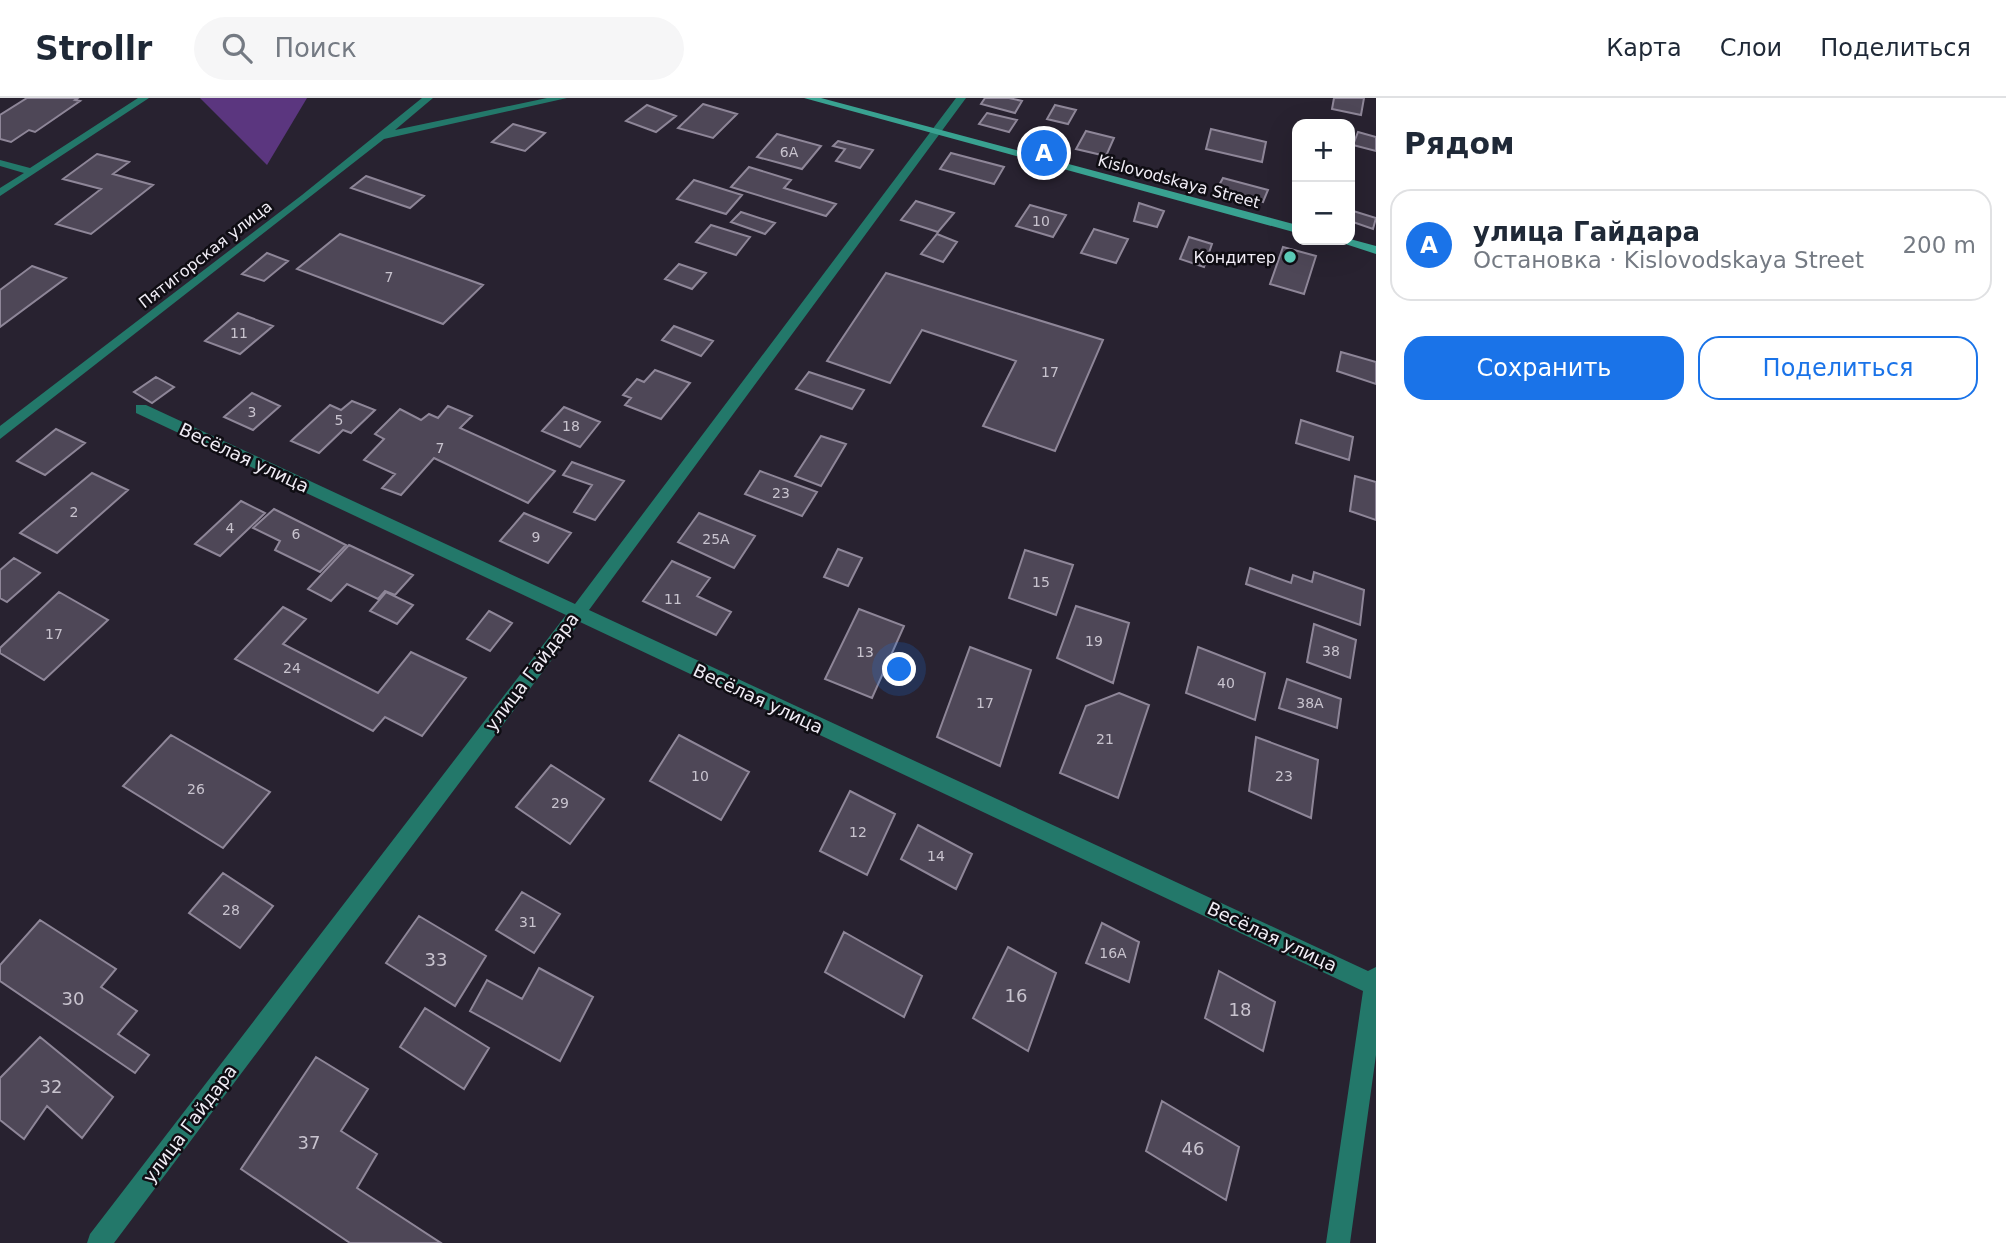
<!DOCTYPE html>
<html lang="ru">
<meta charset="utf-8">
<style>
body{margin:0;font-family:"DejaVu Sans",sans-serif;background:#f6f6f7;color:#1f2937}
.controls{position:absolute;right:21px;top:21px;display:grid;overflow:hidden;border-radius:14px;box-shadow:0 7px 28px #0002}
.controls button{width:63px;height:63px;display:grid;place-items:center;padding:0;border:0;border-bottom:2px solid #e0e1e3;background:#fff;color:#1f2937;font:35px sans-serif}
.you{position:absolute;left:900px;top:572px;width:24px;height:24px;margin:-18px;border:5px solid #fff;border-radius:50%;background:#1a73e8;box-shadow:0 0 0 10px #1a73e833}
.badge{display:grid;place-items:center;width:46px;height:46px;border-radius:50%;background:#1a73e8;color:#fff;font-size:23px;font-weight:700}
.pin{position:absolute;translate:-50% -50%;border:4px solid #fff;box-shadow:0 2px 7px #0006}
.list{margin:0;padding:0;list-style:none}
h2{display:flex;justify-content:space-between;align-items:center;height:91px;margin:0;padding:0 28px;font-size:30px}
h2 small{font-size:23px;font-weight:400;color:#747a83}
.list li{display:grid;grid-template-columns:46px 1fr auto;gap:21px;align-items:center;box-sizing:border-box;height:112px;margin:0 14px 14px;padding:0 14px;border:2px solid #e0e1e3;border-radius:21px}
.list b{display:block;font-size:26px;white-space:nowrap}
.list p{margin:0;font-size:23px;white-space:nowrap;color:#747a83}
.list em{font-size:23px;font-style:normal;color:#747a83}
.actions{display:flex;gap:14px;padding:21px 28px}
.actions a{flex:1;padding:16px 0;border:2px solid #1a73e8;border-radius:21px;text-align:center;font-size:24px;color:#1a73e8}
.actions .main{background:#1a73e8;color:#fff}
.icon{flex:none;width:38px;height:38px;fill:none;stroke:currentColor;stroke-width:2;stroke-linecap:round;stroke-linejoin:round}
.map{position:relative;flex:none;width:1376px;height:1145px;overflow:hidden}
header{display:flex;align-items:center;gap:42px;box-sizing:border-box;height:98px;padding:0 35px;background:#fff;border-bottom:2px solid #e0e1e3}
header strong{font-size:33px}
nav{display:flex;gap:38px;margin-inline-start:auto;font-size:24px}
.search{width:490px;height:63px;background:#f6f6f7;display:flex;align-items:center;gap:18px;box-sizing:border-box;padding:0 24px;border-radius:38px;color:#747a83;font-size:26px}
main{display:flex}
aside{flex:1;background:#fff}
.map>svg:first-child{display:block}
.forest{fill:#5b367f}
.building{fill:#4e4757;stroke:#8e8698;stroke-width:2}
.lines{fill:none;stroke-linecap:round;stroke-linejoin:round}
.lane{fill:#23786a;fill-rule:evenodd}
.street{fill:#23786a;fill-rule:evenodd}
.secondary{fill:#39a291;fill-rule:evenodd}
.poi-dot{fill:#5cceba;stroke:#0f0d13;stroke-width:2.5}
.labels{text-anchor:middle;stroke-width:5;stroke-linejoin:round;paint-order:stroke}
.number-label{font-size:14px;fill:#c8c3ce}
.far-street-label{font-size:16px;fill:#f0ecf5;stroke:#0f0d13}
.far-poi-label{font-size:16px;fill:#f0ecf5;stroke:#0f0d13;text-anchor:end}
.street-label{font-size:18px;fill:#f0ecf5;stroke:#0f0d13}
.near-number-label{font-size:18px;fill:#c8c3ce}
</style>
<header>
<strong>Strollr</strong>
<div class="search"><svg class="icon" aria-label="search" viewBox="0 0 24 24"><circle cx="10" cy="10" r="6"/><path d="M15 15l6 6"/></svg>Поиск</div>
<nav><a>Карта</a><a>Слои</a><a>Поделиться</a></nav>
</header>
<main>
<div class="map">
<svg width="1376" height="1145" viewBox="0 0 1376 1145">
<rect width="100%" height="100%" fill="#282230"/>
<path class="forest" d="M200,0H307L267,67Z"/>
<path class="building" d="M27,0H78L75,2L80,3L35,34L29,32L11,44L0,41V17Z
M985,0H1009L1022,3L1015,15L981,6Z
M1334,0H1364L1361,17L1332,11Z
M703,6L737,16L713,40L678,30Z
M647,7L676,18L656,34L626,23Z
M1055,7L1076,12L1068,26L1047,21Z
M987,15L1017,22L1009,34L979,26Z
M513,26L545,35L525,53L492,44Z
M1211,31L1266,44L1262,64L1206,51Z
M1086,33L1114,40L1106,58L1076,51Z
M1358,34L1376,39V53L1353,47Z
M777,36L821,48L802,71L757,59Z
M838,43L873,52L860,70L836,63L845,51L833,48Z
M951,55L1004,69L994,86L940,71Z
M97,56L129,64L113,76L153,87L91,136L56,126L101,91L63,81Z
M749,69L791,82L784,90L836,106L826,118L731,89Z
M366,78L424,98L410,110L351,90Z
M1223,80L1268,92L1263,104L1217,91Z
M694,82L742,97L726,116L677,101Z
M916,103L954,115L938,134L901,122Z
M1139,105L1164,113L1157,129L1134,123Z
M1030,107L1066,117L1053,139L1016,128Z
M1350,112L1376,120L1373,131L1350,123Z
M741,114L775,125L765,136L731,124Z
M711,127L750,139L736,157L696,144Z
M1094,131L1128,141L1116,165L1081,155Z
M340,136L483,187L443,226L297,171Z
M937,136L957,144L943,164L921,156Z
M1189,139L1212,146L1204,169L1180,161Z
M1283,149L1316,158L1304,196L1270,186Z
M267,155L288,163L264,183L242,176Z
M679,166L706,175L692,191L665,181Z
M32,168L66,180L0,229V192Z
M886,175L1103,242L1055,353L983,328L1016,263L922,232L890,285L827,263Z
M238,215L273,228L240,256L205,243Z
M674,228L713,243L701,258L662,242Z
M1341,254L1376,264V286L1337,273Z
M655,272L690,285L661,321L625,307L631,300L623,297L637,281L644,284Z
M809,274L864,292L852,311L796,291Z
M156,279L174,289L152,305L134,294Z
M252,295L280,308L253,332L224,319Z
M352,303L375,312L351,335L343,332L319,355L291,343L330,307L341,312Z
M448,308L472,318L460,330L555,373L528,405L434,360L401,397L382,390L395,376L364,362L384,341L375,336L400,311L421,322L429,316L438,320Z
M564,309L600,324L580,349L542,333Z
M1301,322L1353,339L1349,362L1296,345Z
M56,331L85,345L45,377L17,363Z
M821,338L846,346L821,388L795,378Z
M572,364L624,383L595,422L574,414L592,387L563,377Z
M760,373L817,394L802,418L745,396Z
M92,375L128,392L57,455L20,435Z
M1355,378L1376,384V422L1350,413Z
M241,403L265,415L220,458L195,446Z
M274,411L346,447L320,474L275,452L280,443L253,430Z
M524,415L571,435L548,465L500,443Z
M699,415L755,438L734,470L678,444Z
M349,447L413,477L395,497L385,493L378,501L347,486L331,503L308,491Z
M838,451L862,460L848,488L824,479Z
M1025,452L1073,467L1056,517L1009,500Z
M14,460L40,475L7,504L0,500V472Z
M672,463L710,480L697,498L731,514L716,537L643,503Z
M1250,470L1291,485L1293,477L1312,484L1314,474L1364,492L1360,527L1246,486Z
M59,494L108,522L44,582L0,555V550Z
M386,494L413,507L397,526L370,513Z
M1076,508L1129,525L1113,585L1057,560Z
M283,509L306,521L283,546L378,595L411,554L466,580L422,638L385,619L373,633L235,561Z
M859,511L904,528L872,600L825,581Z
M489,513L512,525L490,553L467,541Z
M1314,526L1356,542L1350,580L1307,564Z
M970,549L1031,572L1000,668L937,639Z
M1198,549L1265,575L1255,622L1186,595Z
M1287,581L1341,601L1337,630L1279,610Z
M1119,595L1149,607L1118,700L1060,675L1086,608Z
M171,637L270,694L223,750L123,688Z
M679,637L749,674L721,722L650,683Z
M1256,639L1318,662L1311,720L1249,693Z
M551,667L604,701L570,746L516,709Z
M850,693L895,716L867,777L820,753Z
M918,727L972,756L956,791L901,761Z
M223,775L273,808L240,850L189,815Z
M522,794L560,816L534,855L496,832Z
M419,818L486,858L455,908L386,865Z
M40,822L116,871L101,889L137,913L118,936L149,957L135,975L0,883V867Z
M1102,825L1139,844L1129,884L1086,865Z
M844,834L922,878L904,919L825,874Z
M1008,849L1056,875L1028,953L973,920Z
M539,870L593,899L560,963L470,913L487,882L522,901Z
M1219,873L1275,904L1263,953L1205,920Z
M425,910L489,950L464,991L400,949Z
M40,939L113,999L82,1040L47,1008L24,1041L0,1022V980Z
M316,959L368,991L341,1033L377,1056L357,1090L441,1145H350L241,1071Z
M1162,1003L1239,1049L1226,1102L1146,1053Z"/>
<g class="lines">
<path class="lane" d="M138,0H149L0,98V90L24,75L0,68V62L30,70Z"/>
<path class="street" d="M422,0H433L395,32L547,0H567L384,41L0,341V328L302,97Z
M956,0H966L589,512L1368,873L1376,869V957L1350,1145H1326L1363,893L580,524L114,1145H87L90,1136L566,517L136,315V307H146L575,506Z"/>
<path class="secondary" d="M804,0H821L1297,127V135Z
M1350,141L1376,148V156L1333,142Z"/>
</g>
<circle class="poi-dot" cx="1290" cy="159" r="7"/>
<g class="labels">
<g class="number-label">
<text x="789" y="59">6А</text>
<text x="1041" y="128">10</text>
<text x="389" y="184">7</text>
<text x="239" y="240">11</text>
<text x="1050" y="279">17</text>
<text x="252" y="319">3</text>
<text x="339" y="327">5</text>
<text x="571" y="333">18</text>
<text x="440" y="355">7</text>
<text x="781" y="400">23</text>
<text x="74" y="419">2</text>
<text x="230" y="435">4</text>
<text x="296" y="441">6</text>
<text x="536" y="444">9</text>
<text x="716" y="446">25А</text>
<text x="1041" y="489">15</text>
<text x="673" y="506">11</text>
<text x="54" y="541">17</text>
<text x="1094" y="548">19</text>
<text x="1331" y="558">38</text>
<text x="865" y="559">13</text>
<text x="292" y="575">24</text>
<text x="1226" y="590">40</text>
<text x="985" y="610">17</text>
<text x="1310" y="610">38А</text>
<text x="1105" y="646">21</text>
<text x="700" y="683">10</text>
<text x="1284" y="683">23</text>
<text x="196" y="696">26</text>
<text x="560" y="710">29</text>
<text x="858" y="739">12</text>
<text x="936" y="763">14</text>
<text x="231" y="817">28</text>
<text x="528" y="829">31</text>
<text x="1113" y="860">16А</text>
</g>
<g class="far-street-label">
<text transform="translate(1179 83) rotate(15)" y="6">Kislovodskaya Street</text>
<text transform="translate(205 156) rotate(-38)" y="6">Пятигорская улица</text>
</g>
<g class="far-poi-label">
<text x="1276" y="165">Кондитер</text>
</g>
<g class="street-label">
<text transform="translate(244 360) rotate(25)" y="6">Весёлая улица</text>
<text transform="translate(532 574) rotate(-53)" y="6">улица Гайдара</text>
<text transform="translate(758 601) rotate(25)" y="6">Весёлая улица</text>
<text transform="translate(1272 839) rotate(25)" y="6">Весёлая улица</text>
<text transform="translate(190 1026) rotate(-53)" y="6">улица Гайдара</text>
</g>
<g class="near-number-label">
<text x="436" y="868">33</text>
<text x="1016" y="904">16</text>
<text x="73" y="907">30</text>
<text x="1240" y="918">18</text>
<text x="51" y="995">32</text>
<text x="309" y="1051">37</text>
<text x="1193" y="1057">46</text>
</g>
</g>
</svg>
<div class="controls">
<button>+</button>
<button>−</button>
</div>
<div class="you"></div>
<div class="pin badge" style="left:1044px;top:55px">A</div>
</div>
<aside>
<h2>Рядом<small></small></h2>
<ul class="list">
<li><span class="badge">A</span><div><b>улица Гайдара</b><p>Остановка · Kislovodskaya Street</p></div><em>200 m</em></li>
</ul>
<div class="actions"><a class="main">Сохранить</a><a>Поделиться</a></div>
</aside>
</main>
